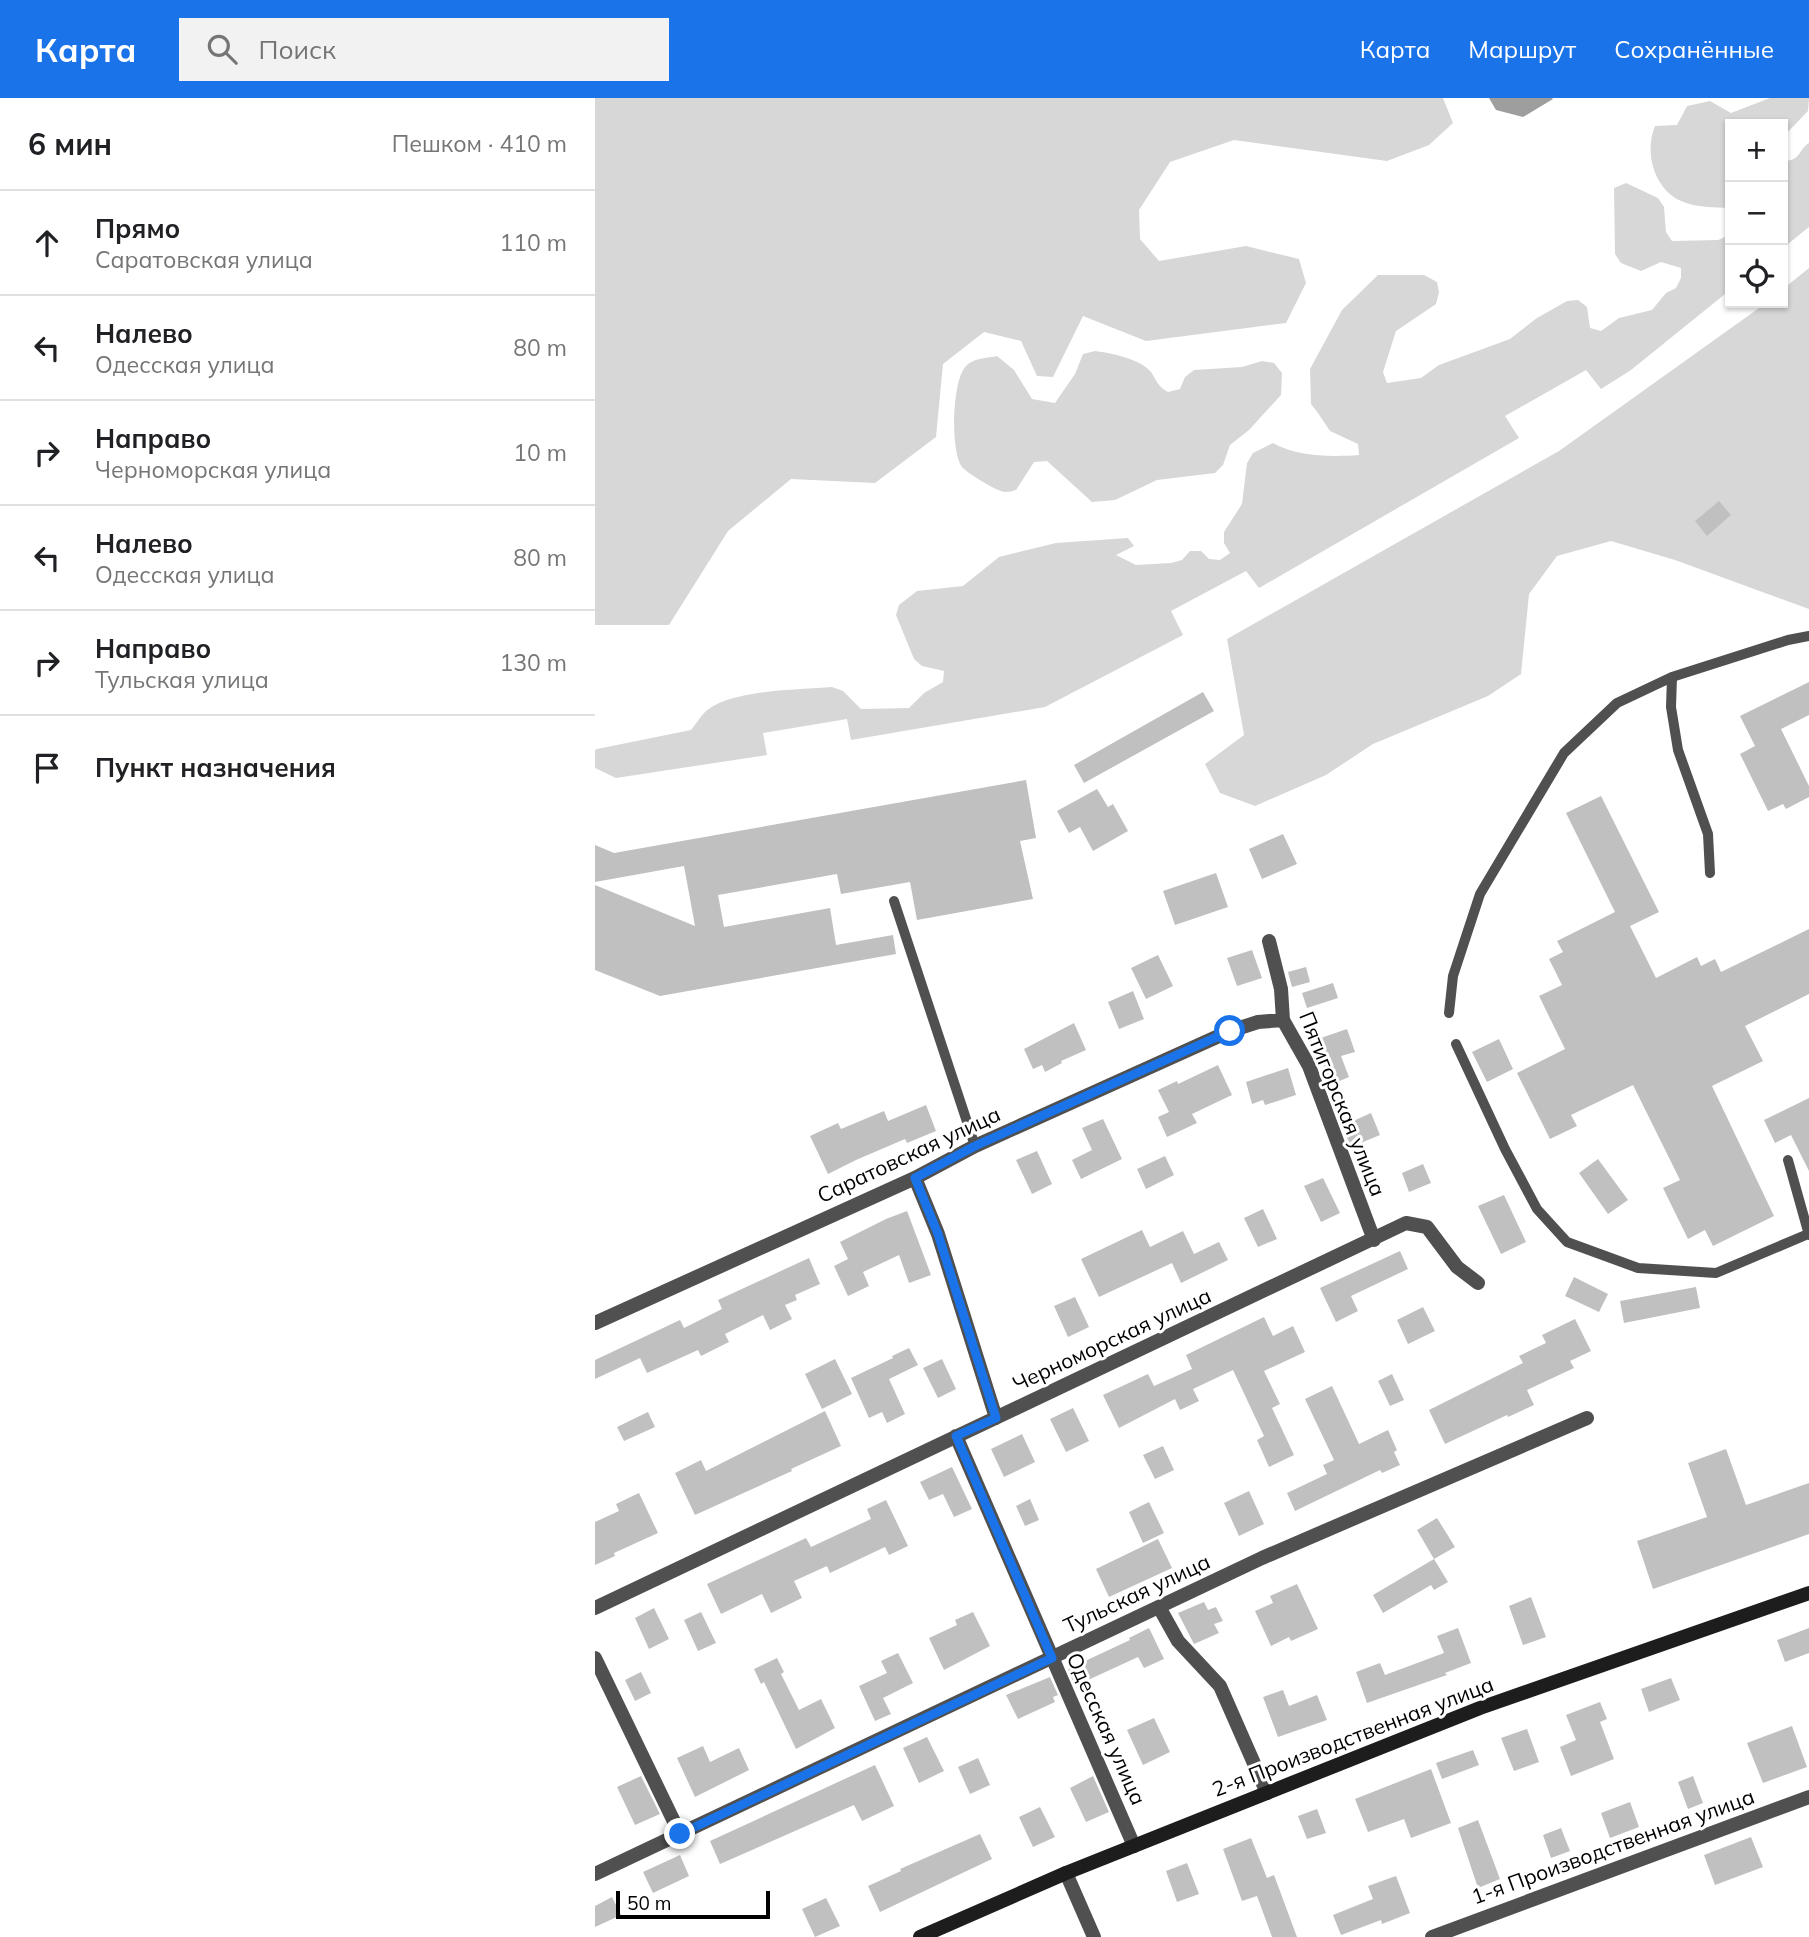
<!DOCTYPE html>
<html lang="ru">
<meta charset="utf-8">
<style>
body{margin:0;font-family:Mulish,sans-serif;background:#f2f2f2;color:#202124}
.controls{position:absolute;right:21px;top:21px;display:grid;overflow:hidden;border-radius:0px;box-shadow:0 2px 5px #0004}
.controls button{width:63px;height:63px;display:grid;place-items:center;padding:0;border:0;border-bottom:2px solid #e0e0e0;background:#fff;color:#202124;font:35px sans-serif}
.scale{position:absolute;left:21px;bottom:18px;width:154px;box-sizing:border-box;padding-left:7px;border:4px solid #000;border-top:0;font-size:19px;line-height:24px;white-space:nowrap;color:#000;-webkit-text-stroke:5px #fff;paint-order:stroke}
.stop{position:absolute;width:21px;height:21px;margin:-16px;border:5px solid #1a73e8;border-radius:50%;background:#fff}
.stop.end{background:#1a73e8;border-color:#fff;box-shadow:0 2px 7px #0008}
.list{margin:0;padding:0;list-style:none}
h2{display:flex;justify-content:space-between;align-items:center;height:91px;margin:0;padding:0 28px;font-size:30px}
h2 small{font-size:23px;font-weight:400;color:#757577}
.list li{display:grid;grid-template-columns:46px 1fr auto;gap:21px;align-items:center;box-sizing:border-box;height:105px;padding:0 28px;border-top:2px solid #e0e0e0}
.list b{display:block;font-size:26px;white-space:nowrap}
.list p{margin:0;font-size:23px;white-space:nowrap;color:#757577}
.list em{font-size:23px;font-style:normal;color:#757577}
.icon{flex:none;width:38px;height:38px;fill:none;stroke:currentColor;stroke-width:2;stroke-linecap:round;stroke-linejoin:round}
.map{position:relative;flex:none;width:1214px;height:1839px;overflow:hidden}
header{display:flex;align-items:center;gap:42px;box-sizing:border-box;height:98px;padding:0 35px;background:#1a73e8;color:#fff}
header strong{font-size:33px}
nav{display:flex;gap:38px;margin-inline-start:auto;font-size:24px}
.search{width:490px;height:63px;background:#f2f2f2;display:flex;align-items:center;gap:18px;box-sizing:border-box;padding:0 24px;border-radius:0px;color:#757577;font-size:26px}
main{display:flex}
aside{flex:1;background:#fff}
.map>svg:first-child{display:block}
.green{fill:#d7d7d7}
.water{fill:#9e9e9e}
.building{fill:#c0c0c0}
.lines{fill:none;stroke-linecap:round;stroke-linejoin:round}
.lane{stroke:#505050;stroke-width:10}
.street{stroke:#505050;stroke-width:14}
.secondary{stroke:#1d1d1d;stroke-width:14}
.route{stroke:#1a73e8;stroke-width:9}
.labels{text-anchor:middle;stroke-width:6;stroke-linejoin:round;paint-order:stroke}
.street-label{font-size:21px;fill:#000;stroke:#fff}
</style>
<header>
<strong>Карта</strong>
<div class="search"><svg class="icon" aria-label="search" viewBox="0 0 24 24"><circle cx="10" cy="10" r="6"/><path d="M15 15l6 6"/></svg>Поиск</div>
<nav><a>Карта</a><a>Маршрут</a><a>Сохранённые</a></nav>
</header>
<main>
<aside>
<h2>6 мин<small>Пешком · 410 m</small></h2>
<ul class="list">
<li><svg class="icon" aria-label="ahead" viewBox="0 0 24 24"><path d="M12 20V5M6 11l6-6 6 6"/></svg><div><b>Прямо</b><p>Саратовская улица</p></div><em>110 m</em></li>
<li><svg class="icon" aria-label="left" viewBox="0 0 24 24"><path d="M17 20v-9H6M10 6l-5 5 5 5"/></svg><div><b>Налево</b><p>Одесская улица</p></div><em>80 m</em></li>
<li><svg class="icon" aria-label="right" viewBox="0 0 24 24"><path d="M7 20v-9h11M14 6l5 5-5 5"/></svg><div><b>Направо</b><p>Черноморская улица</p></div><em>10 m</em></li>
<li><svg class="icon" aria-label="left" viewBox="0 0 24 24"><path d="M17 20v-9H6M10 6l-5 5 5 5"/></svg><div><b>Налево</b><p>Одесская улица</p></div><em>80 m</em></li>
<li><svg class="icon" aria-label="right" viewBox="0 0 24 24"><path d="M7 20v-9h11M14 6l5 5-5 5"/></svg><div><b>Направо</b><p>Тульская улица</p></div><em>130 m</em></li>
<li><svg class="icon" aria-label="arrive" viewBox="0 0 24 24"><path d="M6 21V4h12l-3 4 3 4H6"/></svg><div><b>Пункт назначения</b></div></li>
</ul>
</aside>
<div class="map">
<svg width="1214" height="1839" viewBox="0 0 1214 1839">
<rect width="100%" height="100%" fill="#fff"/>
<path class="green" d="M0,0H848L858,25L834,47L792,63L639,42L575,64L544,112L545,141L564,163L651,148L704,161L711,185L691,225L551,243L488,218L458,279L442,278L426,243L389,234L348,266L341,339L280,385L196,381L133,433L74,527H0Z
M1175,0H1214L1213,13L1188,39V26H1135V110C1119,109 1102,110 1086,103C1059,91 1049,54 1060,28L1082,27L1092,8L1115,3L1136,15Z
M1214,45V129L1188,150V63C1206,63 1203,52 1214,45Z
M1031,85L1063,100L1069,109L1071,134L1077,143L1123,142L1135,137V192L1036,272L1006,291L991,272L910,318L924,340L664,490L651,473L576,513L588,537L450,609L256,642L252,621L168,635L172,657L21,680L0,670V652L2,651L96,632C101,626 105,619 110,614C134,591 204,592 237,589L248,593L266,611L314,610L329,595L348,584L349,573L327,568L319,561L301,517L304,507L322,493L368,488L404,459L461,445L533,440L539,448L521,457L541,467L576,465L587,462L595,453H606L614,461L625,462L635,455L629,445V434L647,406L652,365L658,355L678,345C702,359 737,359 764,357L763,346L735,333L723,315L716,306L715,271L747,212L783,177H829L842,184L844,194L841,206L801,233L788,274L792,285L826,280L844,267L915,241L942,220L972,203L983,202L992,209L995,230L1006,233L1024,220L1057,212L1071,195L1081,190L1086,180V170L1066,164L1046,173L1026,165L1020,156L1019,90Z
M1214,170V511L1080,462L1016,443L962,458L934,496L926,576L893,598L778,646L731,677L660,708L625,695L610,666L649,637L632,541L964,353L1171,205H1188V191Z
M500,253C516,255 546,261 556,274C562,283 563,289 573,294L585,291L590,279L599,272L647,269L667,263L679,265L687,275L686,297L654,332L635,347L628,367L620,375L562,382L520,402L497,404L452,363L439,364L421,392C417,393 414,394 410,394C403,394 372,375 367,369C355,353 357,282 371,268C379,260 392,260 402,258L419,272L437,301L460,305L480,276L488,256Z"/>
<path class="water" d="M894,0H957L958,1L928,19L901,12Z"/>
<path class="building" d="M1124,403L1136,417L1112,438L1100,423Z
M1214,584V617L1186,631L1214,688V699L1191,711L1188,706L1173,713L1145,656L1160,648L1145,618Z
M608,594L619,613L489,685L479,667Z
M431,682L441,740L425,743L438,801L322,822L315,784L246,796L242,776L123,797L129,829L235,810L241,847L298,837L301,856L65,898L0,872V787L100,828L89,768L0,784V747L19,755Z
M502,691L513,709L518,706L533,733L498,753L485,729L474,735L462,713Z
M1006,698L1064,814L1035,828L1061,880L1102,859L1106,868L1120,861L1126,874L1214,831V896L1150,928L1168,963L1117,988L1179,1118L1118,1148L1110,1132L1093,1141L1068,1090L1085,1082L1038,987L976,1017L982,1028L955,1041L922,975L970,951L944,898L967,887L954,861L968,854L962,843L1020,814L971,715Z
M688,736L702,766L667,781L654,751Z
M621,775L633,809L580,827L568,793Z
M657,852L667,880L642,888L632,860Z
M563,857L578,888L551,901L536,870Z
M711,869L715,884L697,889L693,874Z
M738,885L743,900L712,910L707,895Z
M538,893L549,921L524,931L513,904Z
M479,925L491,952L466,963L467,965L450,974L447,967L438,971L429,951Z
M752,931L760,954L746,958L754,979L735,987L720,942Z
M904,941L918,971L892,984L877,954Z
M623,967L637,997L597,1016L602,1025L572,1039L563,1019L574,1014L563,992L582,983L583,986Z
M693,970L701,997L670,1007L668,1002L657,1006L651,984Z
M1214,1000V1073L1196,1037L1180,1045L1169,1022Z
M331,1007L341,1033L312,1045L310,1041L261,1062L233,1076L215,1038L243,1025L246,1031L289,1013L293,1023Z
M776,1015L785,1037L756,1049L747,1028Z
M508,1021L527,1061L486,1081L477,1062L497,1052L487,1030Z
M442,1053L457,1086L437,1096L421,1062Z
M570,1058L579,1077L551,1091L542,1071Z
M1003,1061L1033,1102L1013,1116L984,1075Z
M828,1066L836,1085L814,1094L807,1075Z
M728,1080L745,1115L726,1124L709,1088Z
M909,1097L931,1144L906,1156L883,1108Z
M668,1111L682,1141L663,1149L649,1120Z
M312,1113L336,1177L314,1185L304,1157L268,1174L274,1188L253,1198L239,1168L253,1161L245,1144L291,1121Z
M547,1132L555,1149L588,1133L599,1156L624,1144L633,1162L586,1185L577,1165L504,1199L486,1161Z
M805,1153L813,1171L756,1198L763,1213L741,1224L725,1190Z
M214,1160L225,1186L200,1197L202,1202L190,1207L197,1221L175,1232L168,1217L130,1236L134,1244L106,1258L103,1252L52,1275L45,1260L0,1281V1262L85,1222L89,1230L127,1211L123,1202Z
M979,1179L1013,1196L1004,1214L970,1198Z
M1101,1189L1105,1210L1029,1225L1025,1203Z
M480,1199L494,1229L473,1239L459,1208Z
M828,1209L840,1233L813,1246L802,1222Z
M669,1219L678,1238L698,1228L710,1254L669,1273L685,1306L677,1310L699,1357L674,1369L662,1342L669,1338L638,1272L598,1291L604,1303L585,1312L580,1301L524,1330L508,1297L553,1276L559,1288L597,1271L591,1257Z
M980,1221L996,1253L975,1263L979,1270L932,1292L939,1307L913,1319L912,1317L850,1346L834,1312L928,1265L924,1258L951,1245L947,1237Z
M314,1250L323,1267L294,1281L310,1316L292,1325L287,1314L274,1320L256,1280L298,1260L297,1258Z
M240,1261L257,1296L227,1311L210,1276Z
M347,1261L361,1291L343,1300L328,1270Z
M797,1276L809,1302L795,1308L783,1283Z
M737,1288L764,1346L793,1332L802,1352L799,1354L805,1367L787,1375L785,1372L700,1413L692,1395L732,1376L728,1367L739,1362L710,1301Z
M478,1310L494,1343L471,1354L455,1321Z
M230,1313L246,1348L196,1371L197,1373L100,1417L80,1375L106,1362L111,1373Z
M53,1314L60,1329L29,1343L22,1329Z
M427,1336L440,1364L409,1379L396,1351Z
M568,1348L579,1372L560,1381L548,1357Z
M1131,1351L1151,1407L1214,1385V1436L1058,1491L1042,1443L1112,1419L1093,1365Z
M357,1369L377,1411L359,1419L348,1396L334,1402L325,1384Z
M654,1393L669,1426L644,1438L629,1405Z
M44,1395L63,1435L19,1455L20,1458L0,1467V1424L24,1413L21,1406Z
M435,1401L444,1422L430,1428L421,1408Z
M291,1402L313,1448L294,1457L290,1449L235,1475L232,1468L199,1483L207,1500L176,1515L167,1496L126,1516L112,1486L211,1440L216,1449L276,1421L272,1411Z
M554,1404L569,1435L548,1445L534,1414Z
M842,1420L860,1449L839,1461L822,1432Z
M563,1441L577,1470L514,1499L501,1471Z
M839,1461L853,1484L839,1492L836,1487L788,1515L778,1497Z
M702,1486L723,1531L696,1543L694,1539L676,1548L660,1513L678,1505L675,1498Z
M936,1499L951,1539L928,1547L914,1508Z
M609,1504L613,1512L621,1509L628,1523L619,1526L624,1535L599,1546L583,1515Z
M59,1510L74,1541L54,1551L40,1520Z
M106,1514L121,1545L103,1553L89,1522Z
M378,1514L395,1548L349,1572L334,1540L362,1527L360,1522Z
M554,1530L569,1561L549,1570L543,1559L480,1588L473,1571L535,1542L534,1540Z
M863,1530L876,1565L850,1575L852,1577L772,1605L761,1574L785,1565L790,1577L849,1555L842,1538Z
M1214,1530V1555L1190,1564L1182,1542Z
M303,1555L318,1585L288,1600L296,1616L280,1623L264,1588L292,1575L286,1563Z
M182,1560L189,1574L186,1576L204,1612L226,1601L240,1630L201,1651L169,1584L166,1586L159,1571Z
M46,1574L56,1595L40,1603L30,1582Z
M455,1579L463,1597L458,1599L460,1604L423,1621L411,1597Z
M1076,1580L1085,1602L1054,1614L1046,1591Z
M688,1592L694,1608L722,1597L732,1622L683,1639L668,1599Z
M1005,1604L1012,1621L1005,1624L1019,1661L976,1678L965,1649L981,1642L971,1617Z
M559,1620L575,1654L548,1667L532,1632Z
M1197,1628L1212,1669L1168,1685L1152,1645Z
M932,1631L944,1664L919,1673L906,1640Z
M332,1639L349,1673L324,1685L308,1650Z
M108,1648L115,1664L144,1650L154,1672L100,1699L82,1660Z
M878,1652L884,1667L847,1681L841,1665Z
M383,1660L395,1687L375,1696L363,1669Z
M280,1667L299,1708L267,1723L259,1707L125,1766L115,1743Z
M836,1671L856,1725L816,1740L809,1721L773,1734L760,1701Z
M46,1678L65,1716L40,1727L22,1689Z
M498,1678L514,1714L491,1724L475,1690Z
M1098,1678L1108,1705L1093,1711L1083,1684Z
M1035,1704L1044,1729L1015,1740L1006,1715Z
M445,1709L460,1739L438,1749L424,1719Z
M722,1711L731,1735L712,1741L703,1718Z
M883,1722L905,1781L883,1790L863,1730Z
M966,1730L975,1753L956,1760L948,1737Z
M385,1736L397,1761L285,1814L273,1788L306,1773L305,1771Z
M1156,1739L1168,1769L1120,1787L1109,1757Z
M656,1740L672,1780L679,1777L702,1839H677L662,1798L647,1803L628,1751Z
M85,1757L94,1778L58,1795L48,1774Z
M592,1765L604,1796L582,1804L571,1773Z
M801,1778L815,1815L787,1826L786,1822L746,1837L738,1817L778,1801L773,1788Z
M17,1799L26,1817L0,1829V1808Z
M231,1800L245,1828L220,1839L207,1811Z"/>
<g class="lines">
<path class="lane" d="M1077,579L1076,609L1083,652L1113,736L1115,775
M299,803L380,1048
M854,915L858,878L885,796L969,655L1022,605L1077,579L1193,542L1214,538
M861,946L910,1051L942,1111L972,1144L1043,1170L1121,1175L1213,1136
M1193,1062L1214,1137"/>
<path class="street" d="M674,843L686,891L688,922L714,968L779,1142
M320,1080L343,1136L401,1320
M0,1225L320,1080L380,1048L635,933L663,924L688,922
M361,1338L539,1748
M564,1509L583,1543L625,1588L672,1695
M0,1510L811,1125L832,1129L862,1169L883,1185
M0,1560L85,1736
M471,1775L499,1839
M0,1776L667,1460L992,1320
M837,1839L1214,1699"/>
<path class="secondary" d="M325,1839L471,1775L885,1610L1214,1495"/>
</g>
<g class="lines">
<path class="route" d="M85,1736L457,1560L361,1338L401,1320L343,1136L320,1080L380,1048L635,933"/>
</g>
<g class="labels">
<g class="street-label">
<text transform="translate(747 1006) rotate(68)" y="7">Пятигорская улица</text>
<text transform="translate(314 1057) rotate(-25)" y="7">Саратовская улица</text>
<text transform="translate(517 1242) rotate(-25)" y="7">Черноморская улица</text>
<text transform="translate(542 1496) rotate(-25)" y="7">Тульская улица</text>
<text transform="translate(511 1631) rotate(66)" y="7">Одесская улица</text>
<text transform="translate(758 1639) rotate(-21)" y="7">2-я Производственная улица</text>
<text transform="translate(1018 1749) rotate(-20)" y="7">1-я Производственная улица</text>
</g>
</g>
</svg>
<div class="controls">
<button>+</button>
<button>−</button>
<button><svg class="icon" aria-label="locate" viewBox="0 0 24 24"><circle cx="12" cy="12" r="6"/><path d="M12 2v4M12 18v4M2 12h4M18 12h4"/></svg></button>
</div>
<div class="scale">50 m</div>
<div class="stop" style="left:635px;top:933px"></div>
<div class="stop end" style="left:85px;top:1736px"></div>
</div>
</main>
